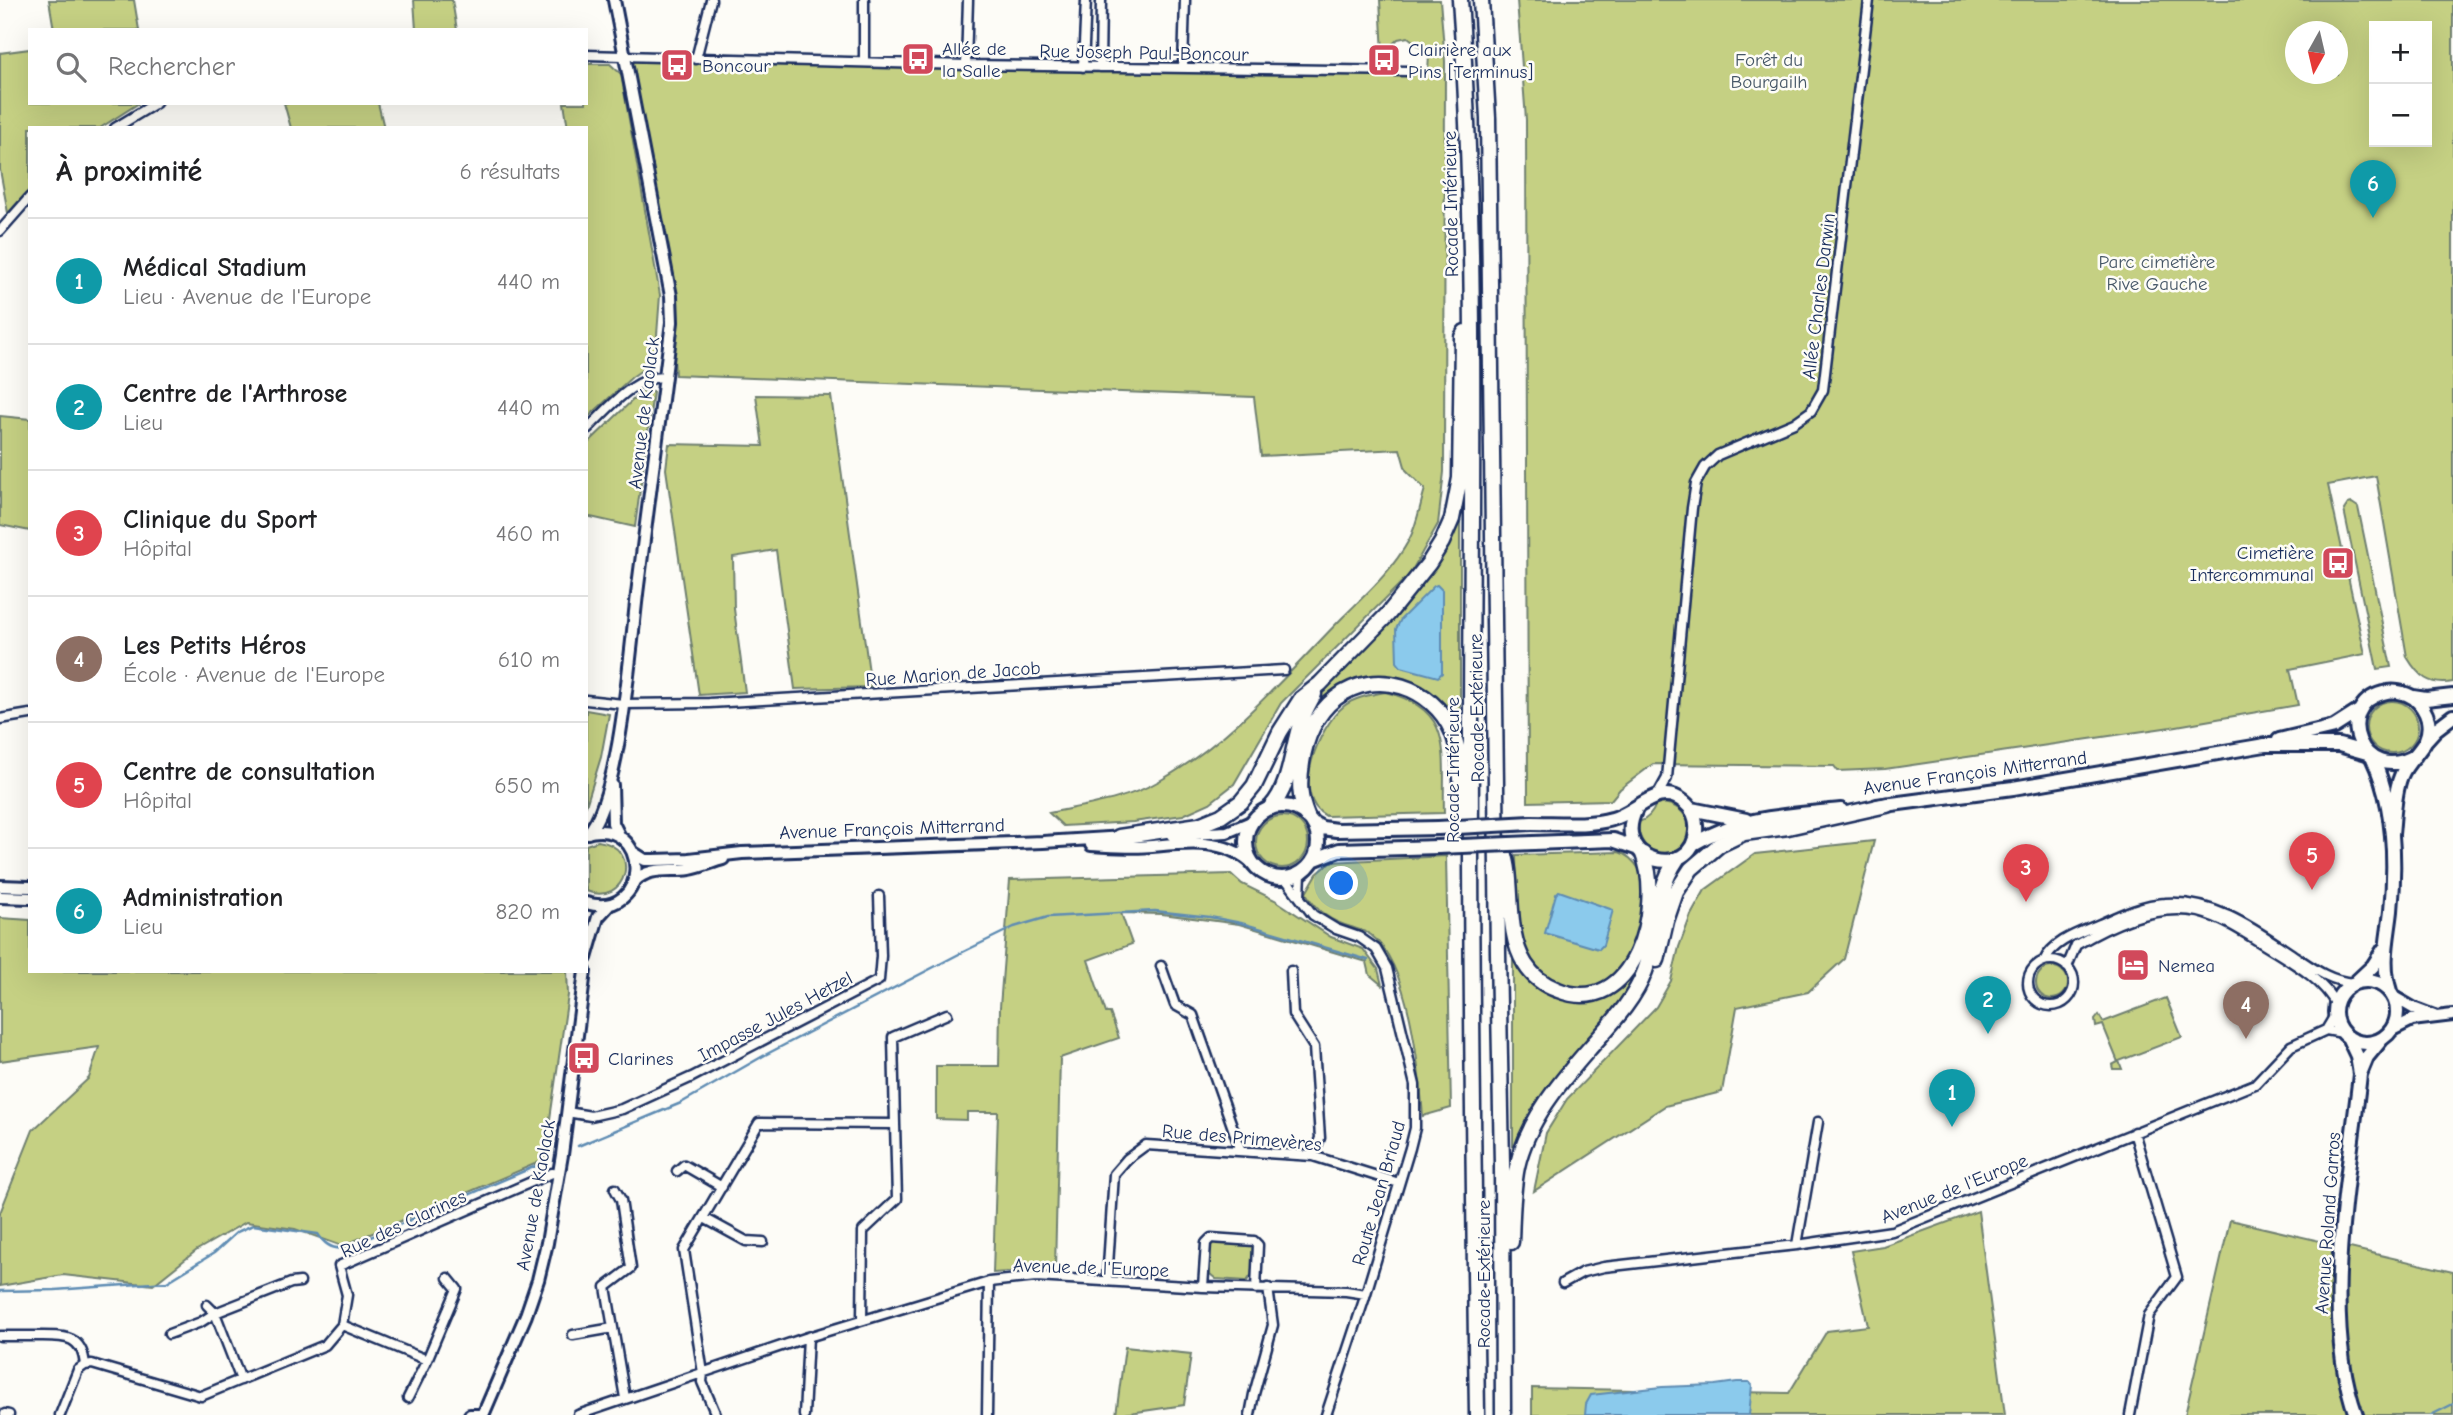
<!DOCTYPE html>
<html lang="fr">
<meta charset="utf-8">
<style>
body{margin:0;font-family:"Comic Neue",sans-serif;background:#f6f6f6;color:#202124}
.controls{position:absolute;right:21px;top:21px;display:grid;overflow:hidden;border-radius:0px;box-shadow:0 7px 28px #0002}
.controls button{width:63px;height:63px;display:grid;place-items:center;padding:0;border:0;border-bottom:2px solid #e0e0e0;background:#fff;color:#202124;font:35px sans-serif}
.compass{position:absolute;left:2285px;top:21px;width:63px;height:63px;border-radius:50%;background:#fff;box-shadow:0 7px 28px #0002;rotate:188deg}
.you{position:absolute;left:1342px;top:884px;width:24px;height:24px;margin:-18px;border:5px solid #fff;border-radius:50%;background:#1a73e8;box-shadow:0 0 0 10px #1a73e833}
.badge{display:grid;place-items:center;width:46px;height:46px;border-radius:50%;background:#d1495b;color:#fff;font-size:23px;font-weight:700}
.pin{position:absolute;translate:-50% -58px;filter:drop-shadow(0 2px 4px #0008)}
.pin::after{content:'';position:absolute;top:37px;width:24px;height:21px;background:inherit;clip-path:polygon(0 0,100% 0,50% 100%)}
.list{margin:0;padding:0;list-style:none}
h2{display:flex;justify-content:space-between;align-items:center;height:91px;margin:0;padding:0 28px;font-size:30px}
h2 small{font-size:23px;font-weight:400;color:#757577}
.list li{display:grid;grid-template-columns:46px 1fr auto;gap:21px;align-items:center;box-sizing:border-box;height:126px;padding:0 28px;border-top:2px solid #e0e0e0}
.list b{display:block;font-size:26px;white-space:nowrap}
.list p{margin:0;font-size:23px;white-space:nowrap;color:#757577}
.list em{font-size:23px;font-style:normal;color:#757577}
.icon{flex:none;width:38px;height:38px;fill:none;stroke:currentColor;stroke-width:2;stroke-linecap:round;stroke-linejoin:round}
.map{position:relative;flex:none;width:2453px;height:1415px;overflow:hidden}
.search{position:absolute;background:#fff;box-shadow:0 7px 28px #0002;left:28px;top:28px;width:560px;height:77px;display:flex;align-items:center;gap:18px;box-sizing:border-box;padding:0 24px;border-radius:0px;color:#757577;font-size:26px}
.panel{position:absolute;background:#fff;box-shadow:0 7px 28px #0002;left:28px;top:126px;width:560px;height:847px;border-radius:0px}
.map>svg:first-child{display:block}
.green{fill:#c5d083;stroke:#708070;stroke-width:2;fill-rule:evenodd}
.water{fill:#8bcaec;stroke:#5e8cb3;stroke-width:2}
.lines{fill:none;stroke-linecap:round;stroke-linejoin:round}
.stream{stroke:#5e8cb3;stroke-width:2.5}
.street-casing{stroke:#1b2f5e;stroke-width:13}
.secondary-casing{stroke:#1b2f5e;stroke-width:16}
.primary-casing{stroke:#1b2f5e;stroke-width:18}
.highway-casing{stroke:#1b2f5e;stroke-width:19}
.street{stroke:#fdfcf7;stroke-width:8}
.secondary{stroke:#fdfcf7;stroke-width:10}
.primary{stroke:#fdfcf7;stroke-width:12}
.highway{stroke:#fdfcf7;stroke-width:14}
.primary-bridge-casing{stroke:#1b2f5e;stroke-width:18;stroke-linecap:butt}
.primary-bridge{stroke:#fdfcf7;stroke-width:12}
.labels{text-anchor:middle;stroke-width:5;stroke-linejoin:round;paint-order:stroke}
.poi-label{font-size:19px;fill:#1b2f5e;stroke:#fdfcf7;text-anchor:start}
.street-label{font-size:19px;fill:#1b2f5e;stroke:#fdfcf7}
.park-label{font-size:19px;fill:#465767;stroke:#fdfcf7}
</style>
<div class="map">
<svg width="2453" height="1415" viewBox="0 0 2453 1415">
<rect width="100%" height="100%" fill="#fdfcf7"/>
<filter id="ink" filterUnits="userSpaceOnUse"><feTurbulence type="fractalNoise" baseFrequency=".0143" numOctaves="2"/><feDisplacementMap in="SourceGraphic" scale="14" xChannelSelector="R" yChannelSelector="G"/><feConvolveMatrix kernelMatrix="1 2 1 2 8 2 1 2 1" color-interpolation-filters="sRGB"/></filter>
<g filter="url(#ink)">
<path class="green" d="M49,0H134L139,30H54Z
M414,0H452L457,30H416Z
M1380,0H1440L1445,61L1444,472L1438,524L1410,574L1281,703L1234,784L1210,803L1183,815L1133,822L1063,826L1049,813C1087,805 1127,800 1161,780C1232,740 1287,674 1343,617C1368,592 1392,571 1409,540C1417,525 1420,505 1425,489L1406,470L1400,449L1261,456L1254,397L675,375L672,322L626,57L1428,72L1429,54L1408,37L1398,39L1383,53Z
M1517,0H2453V682C2429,686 2419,677 2407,657L2376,476L2328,485L2365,654L2290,669L2298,705L2171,727L1885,769L1838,771L1834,766L1653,764L1620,789L1611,800L1528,802L1526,120ZM2374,26H2427V142H2374ZM2296,32H2338V74H2296Z
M30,49V103H139L100,128H30V189L8,213L0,170V53Z
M586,64H610L621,74L660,295L656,348L652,363L632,377L586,419V128H568L564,103H586Z
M284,103H378L384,128H291Z
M641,392H653L635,527L586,516V445Z
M756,395L831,396L871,687L795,689L776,550L733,557L734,609L745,692L699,695L666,469L669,444L763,446Z
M0,416L30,419V531L0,525Z
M2352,503L2358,507L2391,667L2377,669L2344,510L2348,504Z
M1460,520V735C1432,672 1378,659 1323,702C1316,707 1311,716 1305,723L1322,693L1448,543Z
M1385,692C1456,709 1442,754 1444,813L1326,816C1289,796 1319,726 1344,706C1355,697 1371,695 1385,692Z
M2366 727a26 26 0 1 1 52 0a26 26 0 1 1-52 0Z
M586,710L609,714L601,757L586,806Z
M1661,803C1676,804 1685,811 1689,825C1690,866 1634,861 1639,822C1648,819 1653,813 1656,804Z
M1256 842a26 26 0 1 1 52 0a26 26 0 1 1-52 0Z
M598,841C643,847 627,907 586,891V845Z
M1874,841L1844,959L1808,992L1737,1007L1722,1092L1665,1106L1534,1191L1546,1133L1567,1099L1656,1007L1671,981L1679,947L1691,915L1705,890L1755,854Z
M1619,852C1628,855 1634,861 1639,869C1644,880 1642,894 1641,906C1637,948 1618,1000 1564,985C1547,980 1533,967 1525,951C1514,925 1517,884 1516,855Z
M1446,856L1451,1108L1423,1116C1419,1069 1410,965 1371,935C1366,931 1357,929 1351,927C1330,921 1317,912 1306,893L1317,874L1331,862Z
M1231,874L1242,884L1275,900L1331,937L1363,949L1378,969L1382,985L1370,975L1367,962L1239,924L1162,914L1121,913L1132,944L1088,960L1106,1013H1110L1119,1038L1060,1058L1055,1269L993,1273L998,1112H967V1120L936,1119V1066H999L1000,1007L1010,880Z
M0,918L30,920V971H567L568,995L544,1160L342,1246L295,1229L246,1222L197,1250L153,1285L63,1275L0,1286V1213L33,1130L89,1078L99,1047L0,1061Z
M1645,946L1635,981L1513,1161V954C1537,982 1545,1000 1585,999Z
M2036 983a16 16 0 1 1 32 0a16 16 0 1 1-32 0Z
M2166,998L2182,1037L2119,1061L2122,1069H2113L2112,1065L2118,1062L2103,1025L2096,1027L2095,1020L2099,1015L2103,1022Z
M1978,1211L2005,1415H1532V1388L1789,1393L1827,1331L1868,1326L1851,1251L1883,1246Z
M2230,1220L2453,1272V1415H2185Z
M1214,1242L1251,1245L1254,1248L1252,1274L1247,1281L1216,1279L1210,1274V1245Z
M1125,1347L1191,1354L1184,1405L1116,1415Z"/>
<path class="water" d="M1437,585L1442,590V673L1438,677L1401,667L1397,662L1396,629L1401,619L1434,586Z
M1559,891L1613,910L1603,945L1599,949L1545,933L1556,894Z
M1737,1382H1749L1752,1385L1749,1415H1585L1586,1404L1591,1395L1662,1387L1715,1385Z"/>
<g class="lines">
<path class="stream" d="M578,1146L681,1103L765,1055L961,953L1014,927L1048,917L1155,911L1210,917L1241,923L1368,960
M0,1291L55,1290L167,1282L214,1253L237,1232L253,1225L318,1234C324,1244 333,1250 345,1248L543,1163
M2431,1415L2453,1404"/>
<defs>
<path id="street" d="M586,55L966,65L1409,71
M696,59L711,0
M864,62V0
M966,65L968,0
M1083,67L1086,0
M1100,67L1101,0
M1183,68L1185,0
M115,128L156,103
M0,231L30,197
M586,430C608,410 633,376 665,377
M586,700L623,704L709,703L1284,670
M0,719L30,714
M1657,796L1667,778L1692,508L1696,483L1705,467L1718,455L1794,423L1811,411L1823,390L1869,0
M1285,878L1313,915L1336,929L1359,937L1376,949L1387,968L1415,1085V1128L1410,1148L1364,1300L1326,1415
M1300,896L1301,873
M2028 983a23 23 0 1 1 46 0a23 23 0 1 1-46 0Z
M2044,961C2054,940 2079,933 2100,924C2120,915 2143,904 2165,903C2215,899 2257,931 2296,957C2314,969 2330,981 2353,983
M1161,966L1175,1005L1193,1015L1241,1151
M2067,967L2076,945C2111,924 2157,903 2199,912C2227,919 2252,938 2276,952C2297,965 2325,982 2336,1005
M1291,971L1293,1014L1314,1047L1320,1138L1313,1156
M2326,1030L2343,1033
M567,1112L591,1116L622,1109L692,1077L879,980L881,956L879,896
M895,1124L893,1037L947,1014
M677,1171L684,1165L722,1187
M615,1189L621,1200L631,1268L606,1287L625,1398
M704,1218L746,1241L763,1242
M1797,1245L1818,1122
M1107,1281L1114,1174L1127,1159L1146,1145L1313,1156L1399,1183
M1563,1283L1583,1272L1604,1267L1797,1245L1892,1231L2255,1084L2291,1046L2326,1030L2335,1015
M1203,1287L1206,1243L1211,1238L1254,1241L1258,1245L1256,1289
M207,1305L215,1313L241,1380
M342,1325L427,1360L457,1289L448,1278
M169,1334L201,1322L215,1313L291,1283L300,1282
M573,1335L613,1328
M0,1336C13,1336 27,1336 40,1336C65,1336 82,1335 85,1365L78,1370L60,1415
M85,1365L92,1364L201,1396L325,1345L342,1325L347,1295L339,1266L552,1173L559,1174
M408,1398L427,1360
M5,1414L9,1415
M578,1415L808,1337L989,1282L1036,1277L1203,1287L1346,1291L1366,1294
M716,1415L702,1382L703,1373L684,1250L759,1123L895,1124L897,1199L863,1231L862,1320
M804,1415L808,1337
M987,1415L989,1282
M1250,1415L1254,1394L1273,1325L1268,1288
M2130,1415L2149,1315L2177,1277L2134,1132"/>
<path id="secondary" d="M612,785L613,823L620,837
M586,833C653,816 651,922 586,903
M588,833C621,797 631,639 638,586C649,498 660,410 672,322L671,296L614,0
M1172,835L1227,832L1251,822
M1091,845C1111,846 1132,848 1152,846C1186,843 1223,838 1251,862
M634,853L645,860H653L689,859L742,853L1043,842L1124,837
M635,881C649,866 671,872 690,869C701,867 712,862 723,859
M0,886L30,887
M0,897L30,898
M586,958L598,917L609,905
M2394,997L2413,1008L2434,1016
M2392,1030L2412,1020L2453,1015
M470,1415H483
M483,1415L526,1315L538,1280L547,1243L562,1155L585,971"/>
<path id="primary" d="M2413,697L2426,699L2453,696
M2279,740L2334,727L2359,711
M2426,740L2436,729L2453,716
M2372,757C2394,803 2396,860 2391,911C2388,939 2381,963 2390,991
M1246 842a36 36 0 1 1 72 0a36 36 0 1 1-72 0Z
M1877,806L2013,788L2265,745H2339L2367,753
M1691,809L1746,820
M1313,823L1322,828L1337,830L1438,828
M1532,823C1558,823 1588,826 1612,819C1637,813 1658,781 1684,802C1693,809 1697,820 1696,831C1693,881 1609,864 1636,809
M2392,834C2394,816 2394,793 2401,776C2409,755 2433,746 2428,720C2426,712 2421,704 2414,698C2405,692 2393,690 2383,693C2332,706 2361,787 2415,756
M1533,843L1613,840L1636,848
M1693,844C1741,816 1787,816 1841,810
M1313,860L1339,850L1438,847
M2335 1012a31 31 0 1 1 62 0a31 31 0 1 1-62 0Z
M2357,981L2373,966L2384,949
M2348,1037L2357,1056L2360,1074C2349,1178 2320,1316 2356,1415
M2360,1074L2367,1057L2381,1040"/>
<path id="highway" d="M1460,0C1478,246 1471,493 1471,739C1470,965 1474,1190 1477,1415
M1481,0L1488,118L1498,953L1502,1164L1503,1415
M1271,807C1292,784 1291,748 1302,719C1305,710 1310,702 1314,694
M1307,816C1299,798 1299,782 1302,763C1305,739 1316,713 1336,698C1376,667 1433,687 1452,731C1463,757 1461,789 1462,816
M1119,837L1199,825L1221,816L1241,802L1254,786L1280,732L1301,699L1320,684L1388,614L1429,563L1442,542L1452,519L1460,478L1462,337L1465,332
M1502,843C1504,852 1507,861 1508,870C1512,901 1508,936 1525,964C1533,977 1544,985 1558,990C1634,1020 1664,907 1643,854
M1657,960L1666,921L1676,892L1691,869L1719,845L1744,833L1788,827L1887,805
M1511,1242C1512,1217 1512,1192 1517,1167C1527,1122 1559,1083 1589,1049C1610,1025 1634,1001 1645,971C1660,932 1652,896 1677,859"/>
</defs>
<use href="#street" class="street-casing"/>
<use href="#secondary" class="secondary-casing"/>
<use href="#primary" class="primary-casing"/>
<use href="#highway" class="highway-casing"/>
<use href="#street" class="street"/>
<use href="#secondary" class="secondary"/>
<use href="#primary" class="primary"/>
<use href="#highway" class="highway"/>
<defs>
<path id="primary-bridge" d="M1438,828L1532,823
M1438,847L1533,843"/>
</defs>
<use href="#primary-bridge" class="primary-bridge-casing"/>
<use href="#primary-bridge" class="primary-bridge"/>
</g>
</g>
<defs>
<symbol id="bus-square" viewBox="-11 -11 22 22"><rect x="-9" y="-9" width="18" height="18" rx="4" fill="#d1495b" stroke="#fdfcf7"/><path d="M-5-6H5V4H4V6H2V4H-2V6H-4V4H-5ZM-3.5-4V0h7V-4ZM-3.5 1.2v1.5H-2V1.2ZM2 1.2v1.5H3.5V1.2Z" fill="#fff"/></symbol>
<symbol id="hotel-square" viewBox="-11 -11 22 22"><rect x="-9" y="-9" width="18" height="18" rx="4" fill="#d1495b" stroke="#fdfcf7"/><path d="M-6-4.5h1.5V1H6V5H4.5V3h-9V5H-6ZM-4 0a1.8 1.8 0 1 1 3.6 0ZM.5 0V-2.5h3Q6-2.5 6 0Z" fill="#fff"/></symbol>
</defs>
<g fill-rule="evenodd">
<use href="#bus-square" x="899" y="40" width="38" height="38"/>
<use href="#bus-square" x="1365" y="41" width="38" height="38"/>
<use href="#bus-square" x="658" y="46" width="38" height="38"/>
<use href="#bus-square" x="2319" y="544" width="38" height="38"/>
<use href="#hotel-square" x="2114" y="946" width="38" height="38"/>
<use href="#bus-square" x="565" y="1039" width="38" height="38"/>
</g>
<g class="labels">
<g class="poi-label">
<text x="942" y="55">Allée de<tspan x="942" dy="22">la Salle</tspan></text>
<text x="1408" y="56">Clairière aux<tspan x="1408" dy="22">Pins [Terminus]</tspan></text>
<text x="702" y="72">Boncour</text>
<text x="2314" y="559" text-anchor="end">Cimetière<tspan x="2314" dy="22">Intercommunal</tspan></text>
<text x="2158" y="972">Nemea</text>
<text x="608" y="1065">Clarines</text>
</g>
<g class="street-label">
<text transform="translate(1144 52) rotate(1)" y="7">Rue Joseph Paul-Boncour</text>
<text transform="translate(1450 204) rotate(-91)" y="7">Rocade Intérieure</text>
<text transform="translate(1818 296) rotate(-83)" y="7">Allée Charles Darwin</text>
<text transform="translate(643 413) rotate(-83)" y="7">Avenue de Kaolack</text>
<text transform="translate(953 673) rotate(-4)" y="7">Rue Marion de Jacob</text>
<text transform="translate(1476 708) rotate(-91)" y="7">Rocade Extérieure</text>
<text transform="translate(1452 770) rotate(-90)" y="7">Rocade Intérieure</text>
<text transform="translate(1975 772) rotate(-8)" y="7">Avenue François Mitterrand</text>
<text transform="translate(892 828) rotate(-2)" y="7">Avenue François Mitterrand</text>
<text transform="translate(775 1016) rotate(-28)" y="7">Impasse Jules Hetzel</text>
<text transform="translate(1242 1137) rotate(5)" y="7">Rue des Primevères</text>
<text transform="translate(1954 1188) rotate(-22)" y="7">Avenue de l'Europe</text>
<text transform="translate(1378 1193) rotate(-74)" y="7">Route Jean Briaud</text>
<text transform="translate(535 1195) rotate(-80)" y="7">Avenue de Kaolack</text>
<text transform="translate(403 1223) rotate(-25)" y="7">Rue des Clarines</text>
<text transform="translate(2327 1223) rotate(-86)" y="7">Avenue Roland Garros</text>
<text transform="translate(1091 1267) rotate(2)" y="7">Avenue de l'Europe</text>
<text transform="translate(1483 1274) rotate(-90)" y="7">Rocade Extérieure</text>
</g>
<g class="park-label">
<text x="1769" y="66">Forêt du<tspan x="1769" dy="22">Bourgailh</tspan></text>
<text x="2157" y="268">Parc cimetière<tspan x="2157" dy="22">Rive Gauche</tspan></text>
</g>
</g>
</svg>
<div class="controls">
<button>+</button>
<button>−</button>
</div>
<svg class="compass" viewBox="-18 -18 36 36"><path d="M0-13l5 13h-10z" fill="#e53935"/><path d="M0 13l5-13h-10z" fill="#757577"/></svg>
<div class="you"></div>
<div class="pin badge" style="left:1952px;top:1127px;background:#0f9aa8">1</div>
<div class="pin badge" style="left:1988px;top:1034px;background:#0f9aa8">2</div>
<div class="pin badge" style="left:2026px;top:902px;background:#e0444e">3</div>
<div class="pin badge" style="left:2246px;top:1039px;background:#8d6e63">4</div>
<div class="pin badge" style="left:2312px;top:890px;background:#e0444e">5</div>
<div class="pin badge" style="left:2373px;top:218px;background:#0f9aa8">6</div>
<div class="search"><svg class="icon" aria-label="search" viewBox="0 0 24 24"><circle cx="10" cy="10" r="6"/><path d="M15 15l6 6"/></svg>Rechercher</div>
<section class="panel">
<h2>À proximité<small>6 résultats</small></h2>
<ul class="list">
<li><span class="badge" style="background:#0f9aa8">1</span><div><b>Médical Stadium</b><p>Lieu · Avenue de l'Europe</p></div><em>440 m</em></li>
<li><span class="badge" style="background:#0f9aa8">2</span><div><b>Centre de l'Arthrose</b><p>Lieu</p></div><em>440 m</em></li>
<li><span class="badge" style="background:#e0444e">3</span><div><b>Clinique du Sport</b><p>Hôpital</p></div><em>460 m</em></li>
<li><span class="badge" style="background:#8d6e63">4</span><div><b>Les Petits Héros</b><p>École · Avenue de l'Europe</p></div><em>610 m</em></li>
<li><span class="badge" style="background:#e0444e">5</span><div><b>Centre de consultation</b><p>Hôpital</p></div><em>650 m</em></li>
<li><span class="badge" style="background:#0f9aa8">6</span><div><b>Administration</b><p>Lieu</p></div><em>820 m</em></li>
</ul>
</section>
</div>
